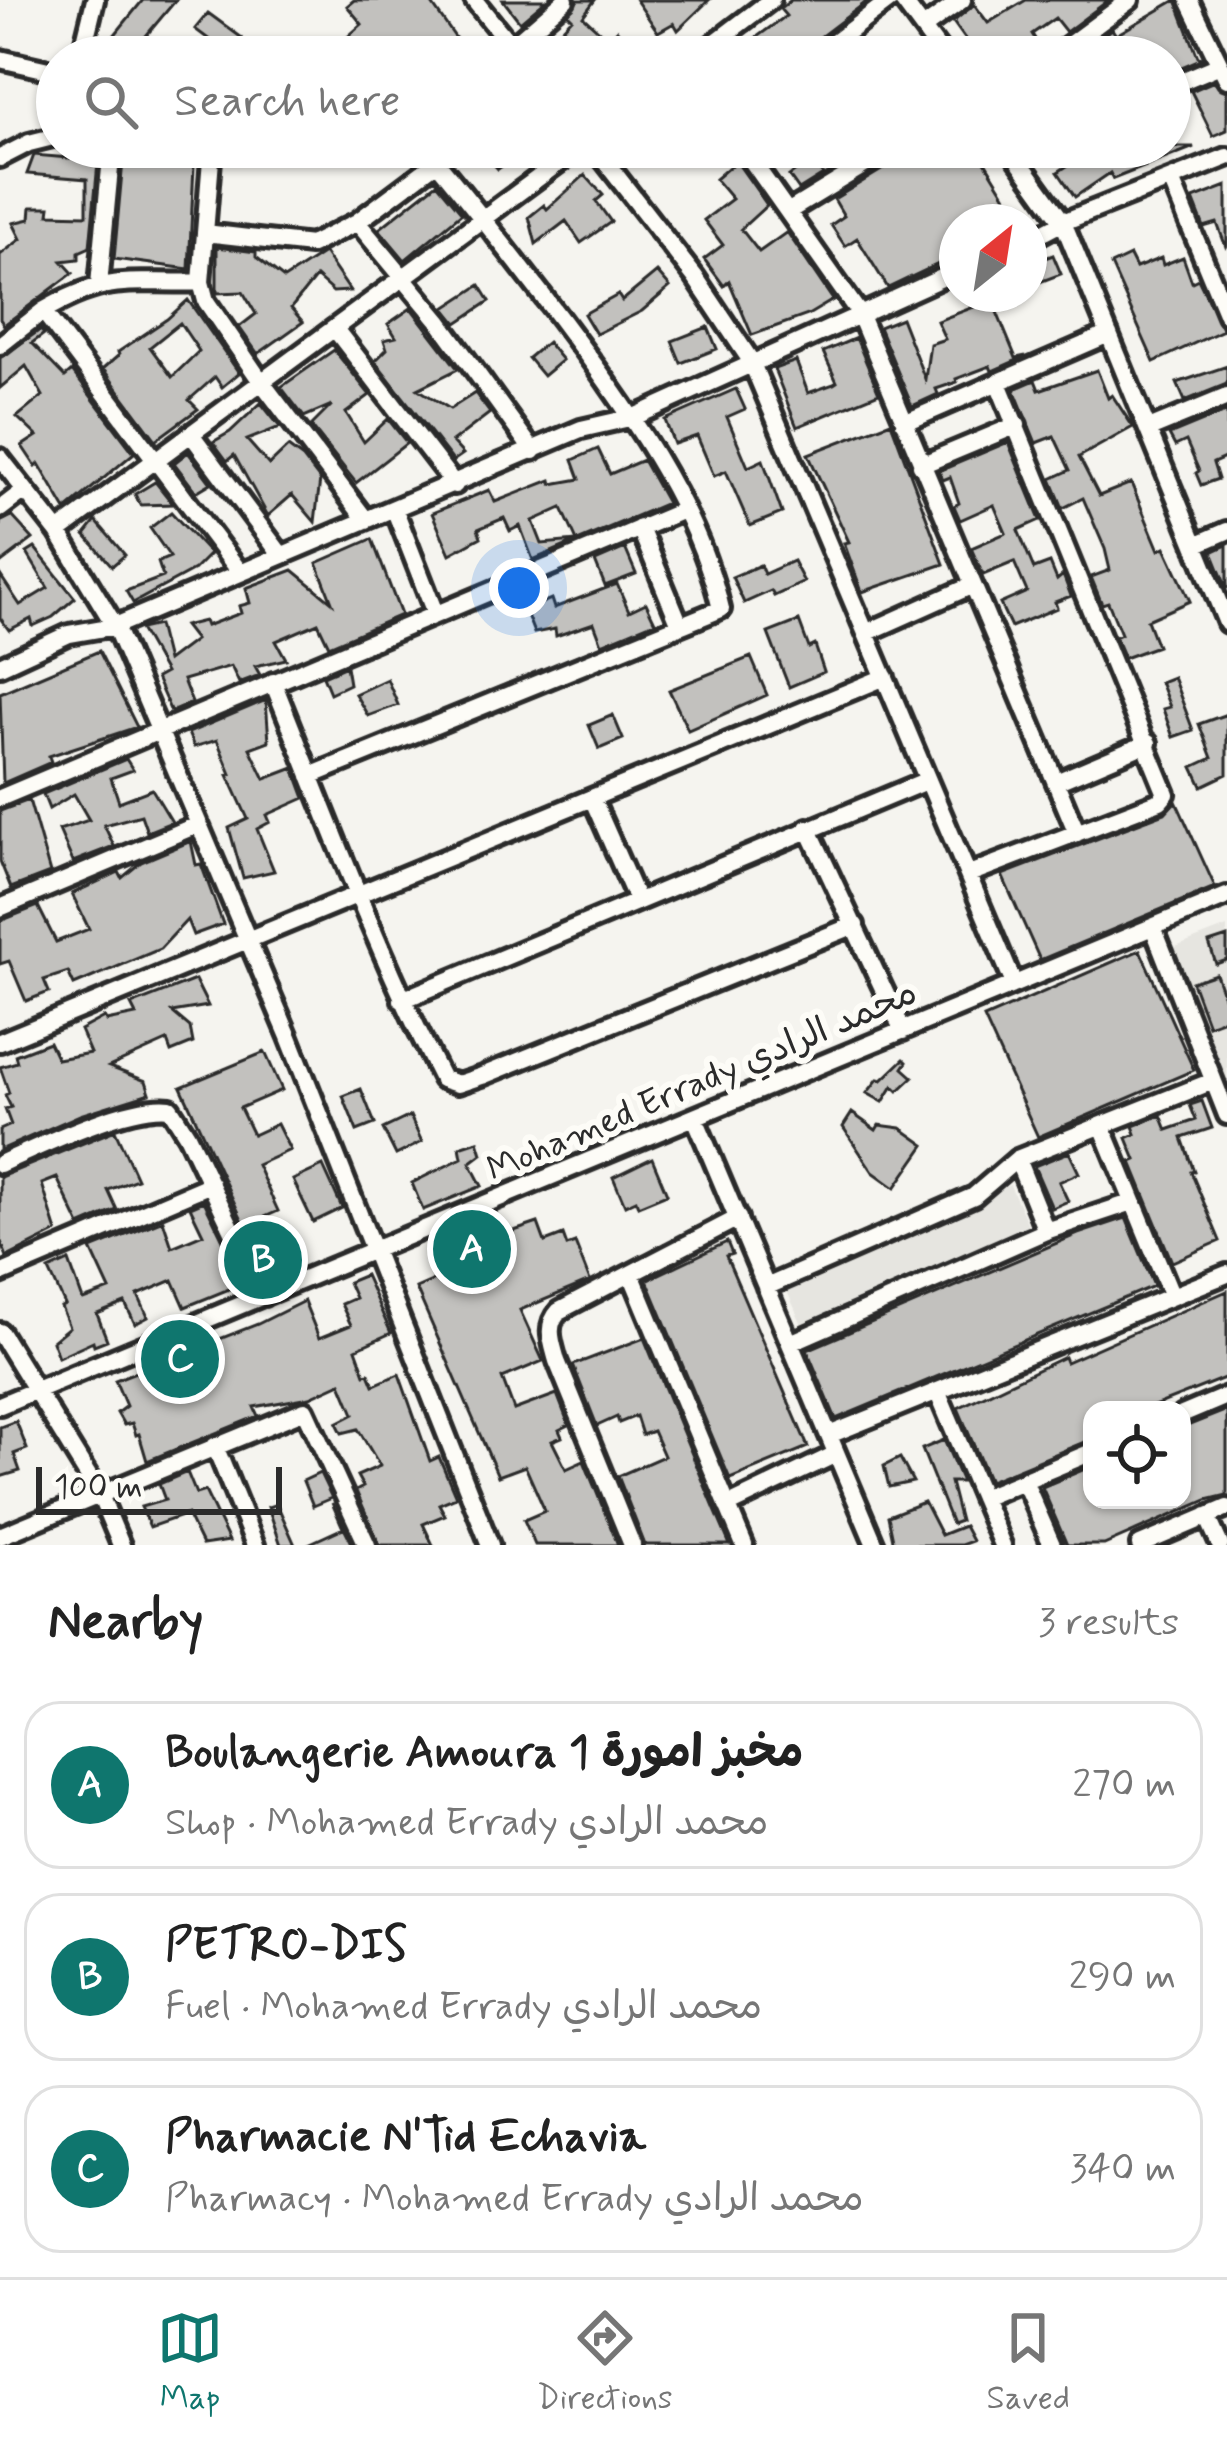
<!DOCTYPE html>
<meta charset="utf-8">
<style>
body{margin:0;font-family:Mynerve,"Playpen Sans Arabic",sans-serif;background:#f6f6f6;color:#222}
.controls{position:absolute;right:36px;bottom:36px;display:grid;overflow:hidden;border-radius:24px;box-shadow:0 3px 9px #0004}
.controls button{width:108px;height:108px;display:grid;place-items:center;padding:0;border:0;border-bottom:3px solid #e0e0e0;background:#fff;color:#222;font:60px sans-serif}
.compass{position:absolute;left:939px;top:204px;width:108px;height:108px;border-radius:50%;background:#fff;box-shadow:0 3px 9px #0004;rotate:30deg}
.scale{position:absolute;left:36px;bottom:30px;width:246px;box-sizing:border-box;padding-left:12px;border:6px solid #2b2b2b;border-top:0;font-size:33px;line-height:42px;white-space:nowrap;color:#2b2b2b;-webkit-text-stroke:9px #fdfcf7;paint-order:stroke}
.you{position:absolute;left:519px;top:588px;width:42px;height:42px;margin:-30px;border:9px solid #fff;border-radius:50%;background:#1a73e8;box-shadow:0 0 0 18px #1a73e833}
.badge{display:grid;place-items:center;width:78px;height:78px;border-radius:50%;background:#0f766e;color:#fff;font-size:39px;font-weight:700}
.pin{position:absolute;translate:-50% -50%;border:6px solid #fff;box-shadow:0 3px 12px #0006}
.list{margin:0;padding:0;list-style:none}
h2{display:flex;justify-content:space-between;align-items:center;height:156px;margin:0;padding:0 48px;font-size:51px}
h2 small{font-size:39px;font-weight:400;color:#767676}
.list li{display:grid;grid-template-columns:78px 1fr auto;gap:36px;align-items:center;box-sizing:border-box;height:168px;margin:0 24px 24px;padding:0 24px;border:3px solid #e0e0e0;border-radius:36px}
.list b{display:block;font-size:45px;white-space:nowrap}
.list p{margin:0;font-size:39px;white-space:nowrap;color:#767676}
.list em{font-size:39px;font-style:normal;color:#767676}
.icon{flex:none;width:66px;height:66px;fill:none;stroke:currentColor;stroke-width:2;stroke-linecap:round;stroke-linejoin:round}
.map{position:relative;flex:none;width:1227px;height:1545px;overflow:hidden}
.search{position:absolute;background:#fff;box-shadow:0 3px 9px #0004;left:36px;right:36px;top:36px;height:132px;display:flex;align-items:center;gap:30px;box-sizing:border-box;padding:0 42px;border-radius:66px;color:#767676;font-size:45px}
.sheet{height:732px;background:#fff}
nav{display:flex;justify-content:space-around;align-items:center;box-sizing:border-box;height:168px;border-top:3px solid #e0e0e0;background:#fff;font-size:33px;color:#767676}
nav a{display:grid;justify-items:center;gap:6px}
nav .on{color:#0f766e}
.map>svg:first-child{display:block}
.built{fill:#e6e5e0}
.building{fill:#c2c1be;stroke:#2b2b2b;stroke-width:3;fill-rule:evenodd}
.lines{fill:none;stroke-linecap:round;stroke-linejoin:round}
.minor-casing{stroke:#2b2b2b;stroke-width:26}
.minor{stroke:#fdfcf7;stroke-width:16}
.labels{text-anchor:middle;stroke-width:12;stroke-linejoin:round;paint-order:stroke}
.street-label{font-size:36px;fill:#2b2b2b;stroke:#fdfcf7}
</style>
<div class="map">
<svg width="1227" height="1545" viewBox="0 0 1227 1545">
<rect width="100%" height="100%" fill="#f5f4ef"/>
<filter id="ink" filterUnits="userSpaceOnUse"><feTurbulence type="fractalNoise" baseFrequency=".00833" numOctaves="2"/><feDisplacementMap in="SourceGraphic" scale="24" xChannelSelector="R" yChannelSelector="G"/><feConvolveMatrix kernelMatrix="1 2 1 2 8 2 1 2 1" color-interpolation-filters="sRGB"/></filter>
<g filter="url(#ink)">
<path class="built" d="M1227,927V1096L1168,950Z
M1010,1185L1030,1229L805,1331L785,1287Z"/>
<path class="building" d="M143,0H176L130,55L113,37Z
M354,0H429L459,43L463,39L478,57H325L362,24L347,6Z
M503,0H546L520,22Z
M578,0H595L583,16L608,39L617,30L640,57H571L580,49L559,32L572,18L568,14Z
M636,0H709L678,30L674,23L658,32Z
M791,0H869L807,47L802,57H729L786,16L780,9Z
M1026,0H1109L1066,32L1055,18L1032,34L1037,42L1016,57H978L953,22L974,4L988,23Z
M1176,0L1198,57L1203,58L1170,72V57H1102L1094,43L1112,29L1116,35Z
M208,13L242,38L231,56L195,29Z
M1214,81L1227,92V130L1213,136L1191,91Z
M478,147H528L498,169Z
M910,147H976L1019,217L1011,222H957V255L888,288L857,238L845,246L831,225L844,216L834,199L901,158Z
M1095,147H1194L1113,179L1110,173L1075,197L1058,172Z
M70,153L98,163L90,247L79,252V259L62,261L73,273L4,325L0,319V255L21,239L13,223L30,219L31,207H50L49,214L87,215V179L27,174L34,155L70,158Z
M812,159L823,175L799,190L789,176Z
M123,161L194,166L189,269L114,259Z
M736,161L767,205L741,229L759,252L787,232L833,300L808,315L752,335L729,281L724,286L704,259L723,245L704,220L732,199L715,179Z
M585,175L603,195L596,201L611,222L581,243L566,221L536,244L529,217L544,205L547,209Z
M437,183L462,213L405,260L379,229Z
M1227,186V246L1226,247L1217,223L1204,227L1193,199Z
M217,247L256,252V257L284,279L324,253L350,291L333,292L316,277L291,308L303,322L258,354L239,327L256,314L243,292L217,293Z
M1053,255L1061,274L1029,286V264Z
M1130,256L1136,268L1161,258L1163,265L1183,257L1192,282L1198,279L1223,330L1154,362L1111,265Z
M657,272L670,287L642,311L596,334L584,314L618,295L622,301Z
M480,285L490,301L457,323L445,308Z
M188,300L239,373L222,387L215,377L189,400L198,409L156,440L103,369L119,355L118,352L167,319ZM180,323L199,351L172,377L150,347Z
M992,300L1016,358L1026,356L992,371L990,366L956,379L957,382L936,389L938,394L912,406L879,327L901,318L925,379L930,344L945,339L937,321Z
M411,308L458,369L418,389L450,409L475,393L490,413L452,442L463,454L453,461L375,361L387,349L384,340L396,337L388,324Z
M708,327L717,349L681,363L672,341Z
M40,330L44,334L32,343L65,377L72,371L134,453L66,510L39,464L36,467L22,446L37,436L17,417L43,396L26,366L0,388V358Z
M856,338L879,393L797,427L774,369L796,361L808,393L834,384L837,382L823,352Z
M547,342L562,360L543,376L528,358Z
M334,350L370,395L346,413L364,442L388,419L407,443L356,483L311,426L332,405L304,417L281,387Z
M1227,366V384L1185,401L1177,383Z
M1097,370L1108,398L1112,395L1133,427L1079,457L1099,496L1131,483L1159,550L1165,547L1190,601L1147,620L1157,646L1124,658L1115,637L1121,634L1108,602L1102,604L1091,577L1110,570L1105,549L1083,498L1063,508L1051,479L1070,470L1054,436L1036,443L1014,389L1035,380L1039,390Z
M736,389L745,409L727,417L748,467L763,460L782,513L750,526L726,471L714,476L697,436L674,444L665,420Z
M261,403L280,427L247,440L269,465L288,447L303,458L320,480L315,522L292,495L268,516L234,455L227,461L213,442L230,432Z
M1227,411V457L1213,463L1218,479L1201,485L1196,473L1199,471L1186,441L1175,446L1169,435Z
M891,422L944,564L862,592L844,543L849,542L808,454Z
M1008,442L1040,520L1018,530L1034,569L1050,563L1057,580L1063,575L1071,596L1055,602L1057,608L1011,627L1000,604L1027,592L1014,562L983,575L971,548L1006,533L994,505L960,520L954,506L959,503L950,477L943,480L939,471Z
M598,449L610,474L643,460L667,503L533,560L520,526L510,531L504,518L478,529L481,537L450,554L432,513L489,490L495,502L551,480L552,484L580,479L573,460ZM562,508L577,541L542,544L533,521Z
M188,452L211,483L196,492L174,463Z
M155,482L157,484L173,504L140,505L135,494Z
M171,512L210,554L194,570L133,603L126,591L163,577L158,562L170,557L150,528Z
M12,516L33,539L0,564V522Z
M96,521L125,555L112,566L85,535Z
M372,539L401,615L329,646L318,623L276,641L286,659L255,666L260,675L239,683L231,666L183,680L192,703L171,712L156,678L165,673L140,629L158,625L167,661L195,640L184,626L204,621L206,626L241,613L239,606L250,603L246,588L293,570L332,602L317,563Z
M1227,545V589L1212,552Z
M35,548L75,598L53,617L33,626L31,619L9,630L0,618V575L20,605L48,588L27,553Z
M625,548L636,574L605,586L595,561Z
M793,561L804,582L774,596L771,591L744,603L732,577L760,565L764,574Z
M617,584L629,611L646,603L655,622L602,644L594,623L556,636L555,629L534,633L525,610L551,599L554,608Z
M799,621L809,648L815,645L824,672L789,687L768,633Z
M99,651L137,727L49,756L51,762L3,783L0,693Z
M751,657L767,695L688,730L669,690Z
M346,666L349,684L330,693L323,676Z
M1173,677L1193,730L1173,737L1163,709L1170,707L1160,682Z
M387,679L398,705L368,716L355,694Z
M266,700L269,741L250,748L265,779L294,768L305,798L267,815L270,822L257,829L274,871L243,878L229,828L248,819L228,775L231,774L217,740L194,747L188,733Z
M1227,714V774L1202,786L1193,767L1212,758L1199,724Z
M613,715L623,739L599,749L589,725Z
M126,759L133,770L111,778L119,802L152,789L172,822L147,832L141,815L104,825L114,846L73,862L59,830L89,820L74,794L49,809L43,794Z
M29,800L50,873L11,888L0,861V811Z
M1176,801L1215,887L1040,960L1002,875L1165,813Z
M191,841L196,865L201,864L223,924L193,935L187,920L160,949L74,985L68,972L44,980L49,992L26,1001L9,961L0,964V921L38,906L56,942L89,929L72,894L119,872L122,878L141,862Z
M1227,937V960L1216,964L1209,943Z
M1140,950L1194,1070L1038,1137L984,1018Z
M1216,974L1227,1005V1018L1208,1025L1192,982Z
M195,980L208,1006L172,1012L190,1027L193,1043L171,1052L167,1041L109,1067L146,1081L150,1093L80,1115L0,1150V1130L11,1125L5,1109L11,1107L5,1095L9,1093L0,1067L17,1062L15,1055L49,1042L57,1059L90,1053L80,1030L104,1017L106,1021L136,1015L131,1005Z
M265,1052L282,1090L240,1108L253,1135L277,1124L290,1150L257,1165L278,1211L245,1226L181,1087Z
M904,1059L907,1062L903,1068L913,1077L898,1091L893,1086L883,1102L867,1093L878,1079L882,1080Z
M361,1089L375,1124L357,1131L343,1096Z
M1202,1101L1212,1128L1182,1138L1194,1171L1191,1172L1220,1241L1172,1262L1131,1162L1136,1160L1127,1138L1136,1134L1133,1126L1161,1115L1167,1130L1196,1120L1190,1105Z
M852,1113L876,1130L879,1125L901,1128L925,1145L895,1188L873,1172L843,1127Z
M410,1116L422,1142L396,1155L383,1129Z
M115,1130L137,1179L108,1190L117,1210L80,1226L57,1178L42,1184L57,1232L7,1257L0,1239V1177Z
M478,1141L482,1154L470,1163L482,1186L423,1210L412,1183L462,1158L460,1147Z
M1069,1152L1079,1173L1059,1182L1068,1201L1052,1208L1034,1166Z
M652,1158L667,1194L638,1206L636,1200L625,1205L613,1177Z
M323,1166L342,1208L313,1222L293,1180Z
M204,1201L244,1283L185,1307L173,1280L138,1295L148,1317L135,1324L125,1303L97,1314L107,1340L94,1345L93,1341L58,1357L52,1341L69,1327L61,1307L65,1305L49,1270L69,1261L83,1300L110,1290L91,1249L163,1220L172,1247L203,1234L190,1207Z
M1126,1218L1154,1286L836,1419L807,1350L1078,1234Z
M538,1223L545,1242L563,1235L567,1246L575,1243L590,1281L520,1310L543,1361L502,1378L514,1410L557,1394L569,1425L559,1430L562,1437L552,1441L566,1469L584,1461L618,1545H535L524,1520L545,1511L525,1466L498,1476L416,1288L473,1263L508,1254L502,1235Z
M727,1242L732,1254L726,1256L808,1447L730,1479L647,1280Z
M365,1275L391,1333L356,1349L365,1374L369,1373L374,1385L399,1374L430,1461L439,1457L456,1497L439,1504L445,1515L423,1524L433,1545H380L356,1491L363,1487L357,1476L380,1466L358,1429L342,1433L337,1423L354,1414L341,1383L310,1397L254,1407L258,1416L147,1461L139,1434L136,1435L132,1423L124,1425L117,1413L126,1406L115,1380L258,1324L304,1301L319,1338L351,1325L341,1304L355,1298L348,1282Z
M1227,1291V1377L1144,1410H1092V1439L989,1481L958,1408L1064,1357L1066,1362Z
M644,1338L715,1510L730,1545H645L618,1476L664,1456L653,1431L642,1435L636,1416L619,1423L617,1417L597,1426L573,1365Z
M1227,1410V1495L1207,1500L1104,1545H1067L1042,1487L1092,1466V1500H1182V1428Z
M16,1421L27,1449L14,1454L20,1471L0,1477V1427Z
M944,1440L962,1482H950L960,1521L952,1524L922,1449Z
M900,1458L913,1482L889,1487L884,1466Z
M187,1472L196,1494L205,1491L229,1541L202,1545L187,1514L150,1527L141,1507L165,1500L159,1484Z
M320,1473L332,1498L313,1506L303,1481Z
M924,1502L941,1535L964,1526L972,1541L961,1545H894L888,1516Z
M332,1503L353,1545H306L343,1528Z
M277,1504L295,1545H281L268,1507Z"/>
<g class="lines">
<defs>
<path id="minor" d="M474,0L520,57
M902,0L944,57
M1189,0L1227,79
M923,28L962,0
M1076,40L1089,57
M512,46L565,0
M81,57L95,0
M696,57L771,0
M815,57L890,0
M1053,57L1130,0
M0,59L57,72
M1170,86L1220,65
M594,147L695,277L751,361L1014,984
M742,147L859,313L1077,833
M1009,147L1063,222L1227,623
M0,158L29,143L57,136
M1171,180L1227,315
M789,211L894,147
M357,222L439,321L533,451
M205,233L311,245L357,222L437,162
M1029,240L1063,222L1227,157
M201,282L212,147
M99,285L112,147
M43,311C110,272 130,285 201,282L206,301L260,380L366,520
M335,329L455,485
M0,345L43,311L240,572
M904,423L1109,334
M1149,429L1227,397
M191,434L281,555
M0,458L58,532L115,626L69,634L0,666
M921,465L1017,425
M394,508L435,613
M0,509L25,490
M640,528L680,625
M58,532L580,147
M1195,545L1227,531
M866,633L973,585
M273,682C327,816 376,950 442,1079L458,1084L482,1076L855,925
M310,776L721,609C695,498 623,403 556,313C513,257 470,201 424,147
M1056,782L1148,743
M0,798L684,510
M592,798L637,900
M808,828L903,1031
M969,874L1160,801L1166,794L998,383
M0,908L197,825
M1153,927L1227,1115
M402,1000L928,780
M0,1042L885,677
M695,1118L875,1545
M1102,1126L1172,1296
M1017,1159L1046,1231
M0,1164C40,1146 128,1103 170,1108L187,1135L264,1296
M0,1274L211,1184
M631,1274L744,1545
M766,1287L974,1196L1017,1159L1213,1081
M0,1332L100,1495L121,1545
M790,1343L1046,1231L1133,1202
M937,1391L1002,1545
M0,1405L1227,896
M1182,1415L1227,1396
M829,1435L1227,1274
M215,1446L255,1545
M1024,1481L1052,1545
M982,1498L1092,1452
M727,1506L836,1454
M1207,1516L1220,1545
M0,1536L305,1410L367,1545
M490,1545L289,1037L115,626L581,429L634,417L957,271
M632,1545L557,1361C552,1342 545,1326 559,1311L738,1218
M1140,1545L1227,1508"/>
</defs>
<use href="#minor" class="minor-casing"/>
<use href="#minor" class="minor"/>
</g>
</g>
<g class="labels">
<g class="street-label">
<text transform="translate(701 1079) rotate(-23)" y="13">Mohamed Errady محمد الرادي</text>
</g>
</g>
</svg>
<div class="controls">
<button><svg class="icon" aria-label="locate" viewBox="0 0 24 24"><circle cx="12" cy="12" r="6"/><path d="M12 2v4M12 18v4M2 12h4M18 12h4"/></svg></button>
</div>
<svg class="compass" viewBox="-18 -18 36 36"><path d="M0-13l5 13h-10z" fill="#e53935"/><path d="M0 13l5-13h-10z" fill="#767676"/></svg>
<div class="scale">100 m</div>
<div class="you"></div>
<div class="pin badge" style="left:472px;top:1249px">A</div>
<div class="pin badge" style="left:263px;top:1260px">B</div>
<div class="pin badge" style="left:180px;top:1359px">C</div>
<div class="search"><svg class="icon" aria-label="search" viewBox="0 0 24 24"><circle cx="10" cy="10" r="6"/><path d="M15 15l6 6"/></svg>Search here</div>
</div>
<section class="sheet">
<h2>Nearby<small>3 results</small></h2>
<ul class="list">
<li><span class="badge">A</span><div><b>Boulangerie Amoura 1 مخبز امورة</b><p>Shop · Mohamed Errady محمد الرادي</p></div><em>270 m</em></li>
<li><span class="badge">B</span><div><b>PETRO-DIS</b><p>Fuel · Mohamed Errady محمد الرادي</p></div><em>290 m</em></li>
<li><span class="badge">C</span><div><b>Pharmacie N'Tid Echavia</b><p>Pharmacy · Mohamed Errady محمد الرادي</p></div><em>340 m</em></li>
</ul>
</section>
<nav>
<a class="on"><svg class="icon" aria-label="map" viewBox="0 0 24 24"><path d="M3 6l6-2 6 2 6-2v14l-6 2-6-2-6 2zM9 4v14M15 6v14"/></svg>Map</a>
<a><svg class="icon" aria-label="directions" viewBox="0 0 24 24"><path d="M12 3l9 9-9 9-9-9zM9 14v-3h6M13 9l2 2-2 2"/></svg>Directions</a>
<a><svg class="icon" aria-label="saved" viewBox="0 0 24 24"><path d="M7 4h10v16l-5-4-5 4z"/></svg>Saved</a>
</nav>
